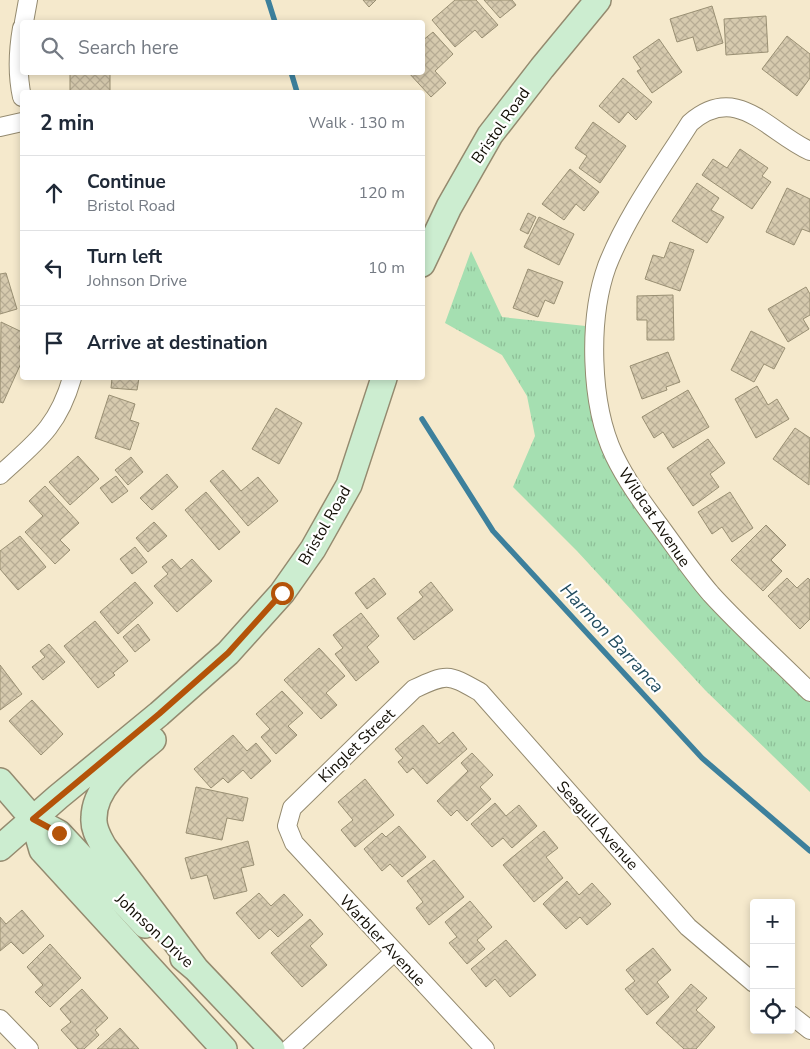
<!DOCTYPE html>
<meta charset="utf-8">
<style>
body{margin:0;font-family:"Nunito Sans",sans-serif;background:#f6f6f7;color:#1f2937}
.controls{position:absolute;right:15px;bottom:15px;display:grid;overflow:hidden;border-radius:5px;box-shadow:0 2px 8px #0003}
.controls button{width:45px;height:45px;display:grid;place-items:center;padding:0;border:0;border-bottom:1px solid #e0e1e3;background:#fff;color:#1f2937;font:25px sans-serif}
.stop{position:absolute;width:15px;height:15px;margin:-11px;border:4px solid #b45309;border-radius:50%;background:#fff}
.stop.end{background:#b45309;border-color:#fff;box-shadow:0 1px 5px #0008}
.list{margin:0;padding:0;list-style:none}
h2{display:flex;justify-content:space-between;align-items:center;height:65px;margin:0;padding:0 20px;font-size:21px}
h2 small{font-size:16px;font-weight:400;color:#747a83}
.list li{display:grid;grid-template-columns:32px 1fr auto;gap:15px;align-items:center;box-sizing:border-box;height:75px;padding:0 20px;border-top:1px solid #e0e1e3}
.list b{display:block;font-size:19px;white-space:nowrap}
.list p{margin:0;font-size:16px;white-space:nowrap;color:#747a83}
.list em{font-size:16px;font-style:normal;color:#747a83}
.icon{flex:none;width:28px;height:28px;fill:none;stroke:currentColor;stroke-width:2;stroke-linecap:round;stroke-linejoin:round}
.map{position:relative;flex:none;width:810px;height:1049px;overflow:hidden}
.search{position:absolute;background:#fff;box-shadow:0 2px 8px #0003;left:20px;top:20px;width:405px;height:55px;display:flex;align-items:center;gap:12px;box-sizing:border-box;padding:0 18px;border-radius:5px;color:#747a83;font-size:19px}
.panel{position:absolute;background:#fff;box-shadow:0 2px 8px #0003;left:20px;top:90px;width:405px;height:290px;border-radius:5px}
.map>svg:first-child{display:block}
.grass{fill:url(#grass-tufts)}
.lines{fill:none;stroke-linecap:round;stroke-linejoin:round}
.stream{stroke:#3d809c;stroke-width:5.5}
.building{fill:url(#building-cross-hatch);stroke:#998f73}
.street-casing{stroke:#948a6f;stroke-width:20}
.secondary-casing{stroke:#948a6f;stroke-width:28}
.street{stroke:#fff;stroke-width:18}
.secondary{stroke:#ccedd0;stroke-width:25}
.route{stroke:#b45309;stroke-width:6}
.labels{text-anchor:middle;stroke-width:4.5;stroke-linejoin:round;paint-order:stroke}
.street-label{font-size:16px;fill:#120e05;stroke:#fff}
.water-label{font-size:18px;font-style:italic;fill:#234d60;stroke:#fff}
</style>
<div class="map">
<svg width="810" height="1049" viewBox="0 0 810 1049">
<defs>
<pattern id="grass-tufts" width="24" height="20" patternUnits="userSpaceOnUse" patternTransform="scale(1.25)"><rect width="24" height="20" fill="#a5dfb1"/><path d="M3 7l-1-3M5 7V3M7 7l1-3M15 17l-1-3M17 17v-4M19 17l1-3" fill="none" stroke="#8dbe97"/></pattern>
<pattern id="building-cross-hatch" width="8" height="8" patternUnits="userSpaceOnUse" patternTransform="scale(1.25)"><rect width="8" height="8" fill="#d6caae"/><path d="M0 0l8 8M0 8l8-8" fill="none" stroke="#b7ac94"/></pattern>
</defs>
<rect width="100%" height="100%" fill="#f5e9cc"/>
<path class="grass" d="M471,251L502,317L595,327L613,453L694,574L810,692V792L705,690L577,551L513,487L535,436L527,396L502,355L445,323Z"/>
<g class="lines">
<path class="stream" d="M268,0L275,22
M291,72L297,92
M422,419L493,531L702,758L810,851"/>
</g>
<path class="building" d="M363,0H376L369,7Z
M455,0H476L498,25L482,38L475,30L455,47L432,20Z
M484,0H512L516,5L500,18Z
M712,6L723,43L697,51L693,37L677,42L670,19Z
M766,16L768,52L726,55L724,19Z
M433,32L453,54L435,71L446,83L431,97L408,72H422V41Z
M787,36L810,54V78L797,96L762,69Z
M659,39L682,72L652,93L637,71L641,69L633,57Z
M70,72H110V92H70Z
M623,78L652,102L636,120L628,112L619,123L599,106Z
M593,122L626,146L600,183L579,168L587,156L575,148Z
M740,149L768,168L762,176L771,182L752,209L702,175L713,159L727,168Z
M570,169L599,192L584,211L576,204L564,220L542,204Z
M697,183L719,198L711,210L724,217L707,243L672,221Z
M787,188L810,199V232L802,229L794,245L766,232Z
M528,213L536,217L528,234L520,230Z
M539,217L574,234L559,265L524,247Z
M670,242L694,250L680,291L645,279L653,255L664,258Z
M528,269L563,282L554,304L545,300L538,317L513,308Z
M6,273L17,309L0,314V274Z
M806,287L810,294V315L803,319L809,329L788,342L768,309Z
M673,295L674,340H647V320H637V296Z
M1,322L22,332V341L19,348L22,349V361L3,403L0,402Z
M751,331L785,348L774,369L764,364L754,382L731,370Z
M668,352L680,382L666,387L667,390L642,399L630,366Z
M112,378H139L137,390L111,388Z
M757,386L768,405L777,399L789,419L756,438L735,399Z
M688,390L709,427L673,448L663,432L654,438L642,417Z
M109,395L135,404L130,420L139,423L130,450L95,438Z
M276,408L302,423L279,464L252,449Z
M795,428L810,438L809,485L773,459Z
M708,439L725,463L710,474L719,487L693,506L667,468Z
M78,456L99,479L70,505L49,482Z
M131,457L143,472L128,485L115,470Z
M223,470L241,491L258,477L278,501L248,526L210,481Z
M167,474L178,487L152,510L140,498Z
M116,476L128,491L112,503L100,488Z
M45,486L79,523L60,540L70,550L55,564L25,532L43,516L29,501Z
M206,492L240,532L219,550L185,510Z
M730,492L753,528L732,542L722,527L712,534L698,512Z
M154,522L167,536L148,552L136,538Z
M766,525L786,545L771,560L782,571L763,591L731,560Z
M20,536L46,567L18,590L0,569V551Z
M135,547L147,562L132,574L120,559Z
M172,559L181,569L192,559L212,581L177,612L154,586L168,574L162,567Z
M374,578L386,594L367,609L355,593Z
M787,578L797,588L808,578L810,580V619L800,629L768,596Z
M135,582L153,603L118,634L100,612Z
M431,582L453,610L414,640L397,618L423,597L419,592Z
M361,613L379,636L367,647L379,662L356,681L335,654L343,648L333,635Z
M95,621L128,661L113,673L115,675L98,688L64,646Z
M138,624L150,640L135,652L123,637Z
M49,644L65,662L43,680L32,667L45,657L40,651Z
M319,648L345,676L326,693L337,705L321,719L284,680Z
M0,665L22,694L0,710Z
M282,691L303,713L288,726L297,735L276,754L261,737L270,729L256,714Z
M32,700L63,734L41,755L9,721Z
M423,725L439,744L453,732L467,749L427,784L413,768L407,773L398,762L403,758L395,749Z
M233,735L247,751L256,743L271,761L251,779L243,770L228,783L223,778L211,788L194,769Z
M472,753L493,775L480,787L491,799L467,821L457,810L451,816L437,801L468,771L461,763Z
M365,779L394,815L355,847L341,830L353,820L338,802Z
M196,787L248,798L243,821L227,818L222,840L186,833Z
M495,803L506,816L519,805L537,826L512,848L503,838L492,847L471,824Z
M399,826L426,857L402,877L390,864L382,871L364,849L382,833L386,837Z
M544,831L558,848L546,857L563,878L534,902L503,865Z
M248,841L254,865L241,868L247,891L214,899L207,875L191,879L185,858Z
M434,860L464,897L429,925L416,908L423,902L407,881Z
M567,881L579,895L592,883L611,904L587,925L580,917L566,929L543,904Z
M259,893L271,906L284,894L303,915L278,937L270,929L259,939L236,913Z
M470,901L492,927L477,940L485,949L467,964L449,943L457,937L445,922Z
M22,910L44,936L23,954L11,942L0,951V917L6,924Z
M310,919L323,934L310,946L327,965L302,987L271,953Z
M506,940L536,975L510,997L495,979L486,987L471,969Z
M50,944L81,978L50,1007L35,992L43,985L27,967Z
M653,948L671,970L657,982L669,997L647,1015L625,989L635,981L626,970Z
M691,984L707,998L696,1010L715,1027L696,1049H684L656,1023Z
M82,989L108,1018L95,1030L99,1035L84,1049H78L61,1030L71,1022L60,1009Z
M120,1028L139,1049H97Z"/>
<g class="lines">
<defs>
<path id="street" d="M24,22L28,0
M22,28C18,51 17,74 22,97
M0,127L22,122
M810,151C768,132 737,82 690,123C661,169 627,215 607,266C588,319 590,404 614,455C626,480 642,502 659,525C676,548 692,572 711,594C742,628 777,659 810,692
M0,475C36,442 58,427 72,378
M791,1015L810,1030
M0,1019L29,1049
M289,1049L394,952
M485,1049L294,843L287,826L292,808L414,689C448,673 448,674 480,692L688,927L754,983"/>
<path id="secondary" d="M422,264L449,207L490,135L542,68L598,0
M153,740C130,760 94,785 94,818C93,829 99,838 104,847L196,969
M0,781L33,819L59,833L145,925
M33,819L42,850L224,1049
M0,848L58,797L159,714L228,653L282,593L313,549L349,485L384,378
M183,958L196,969L272,1049"/>
</defs>
<use href="#street" class="street-casing"/>
<use href="#secondary" class="secondary-casing"/>
<use href="#street" class="street"/>
<use href="#secondary" class="secondary"/>
</g>
<g class="lines">
<path class="route" d="M59,833L33,819L159,714L228,653L282,593"/>
</g>
<g class="labels">
<g class="street-label">
<text transform="translate(500 125) rotate(-55)" y="6">Bristol Road</text>
<text transform="translate(655 517) rotate(56)" y="6">Wildcat Avenue</text>
<text transform="translate(324 525) rotate(-60)" y="6">Bristol Road</text>
<text transform="translate(356 745) rotate(-44)" y="6">Kinglet Street</text>
<text transform="translate(598 825) rotate(48)" y="6">Seagull Avenue</text>
<text transform="translate(155 930) rotate(43)" y="6">Johnson Drive</text>
<text transform="translate(383 940) rotate(47)" y="6">Warbler Avenue</text>
</g>
<g class="water-label">
<text transform="translate(612 638) rotate(47)" y="6">Harmon Barranca</text>
</g>
</g>
</svg>
<div class="controls">
<button>+</button>
<button>−</button>
<button><svg class="icon" aria-label="locate" viewBox="0 0 24 24"><circle cx="12" cy="12" r="6"/><path d="M12 2v4M12 18v4M2 12h4M18 12h4"/></svg></button>
</div>
<div class="stop" style="left:282px;top:593px"></div>
<div class="stop end" style="left:59px;top:833px"></div>
<div class="search"><svg class="icon" aria-label="search" viewBox="0 0 24 24"><circle cx="10" cy="10" r="6"/><path d="M15 15l6 6"/></svg>Search here</div>
<section class="panel">
<h2>2 min<small>Walk · 130 m</small></h2>
<ul class="list">
<li><svg class="icon" aria-label="ahead" viewBox="0 0 24 24"><path d="M12 20V5M6 11l6-6 6 6"/></svg><div><b>Continue</b><p>Bristol Road</p></div><em>120 m</em></li>
<li><svg class="icon" aria-label="left" viewBox="0 0 24 24"><path d="M17 20v-9H6M10 6l-5 5 5 5"/></svg><div><b>Turn left</b><p>Johnson Drive</p></div><em>10 m</em></li>
<li><svg class="icon" aria-label="arrive" viewBox="0 0 24 24"><path d="M6 21V4h12l-3 4 3 4H6"/></svg><div><b>Arrive at destination</b></div></li>
</ul>
</section>
</div>
